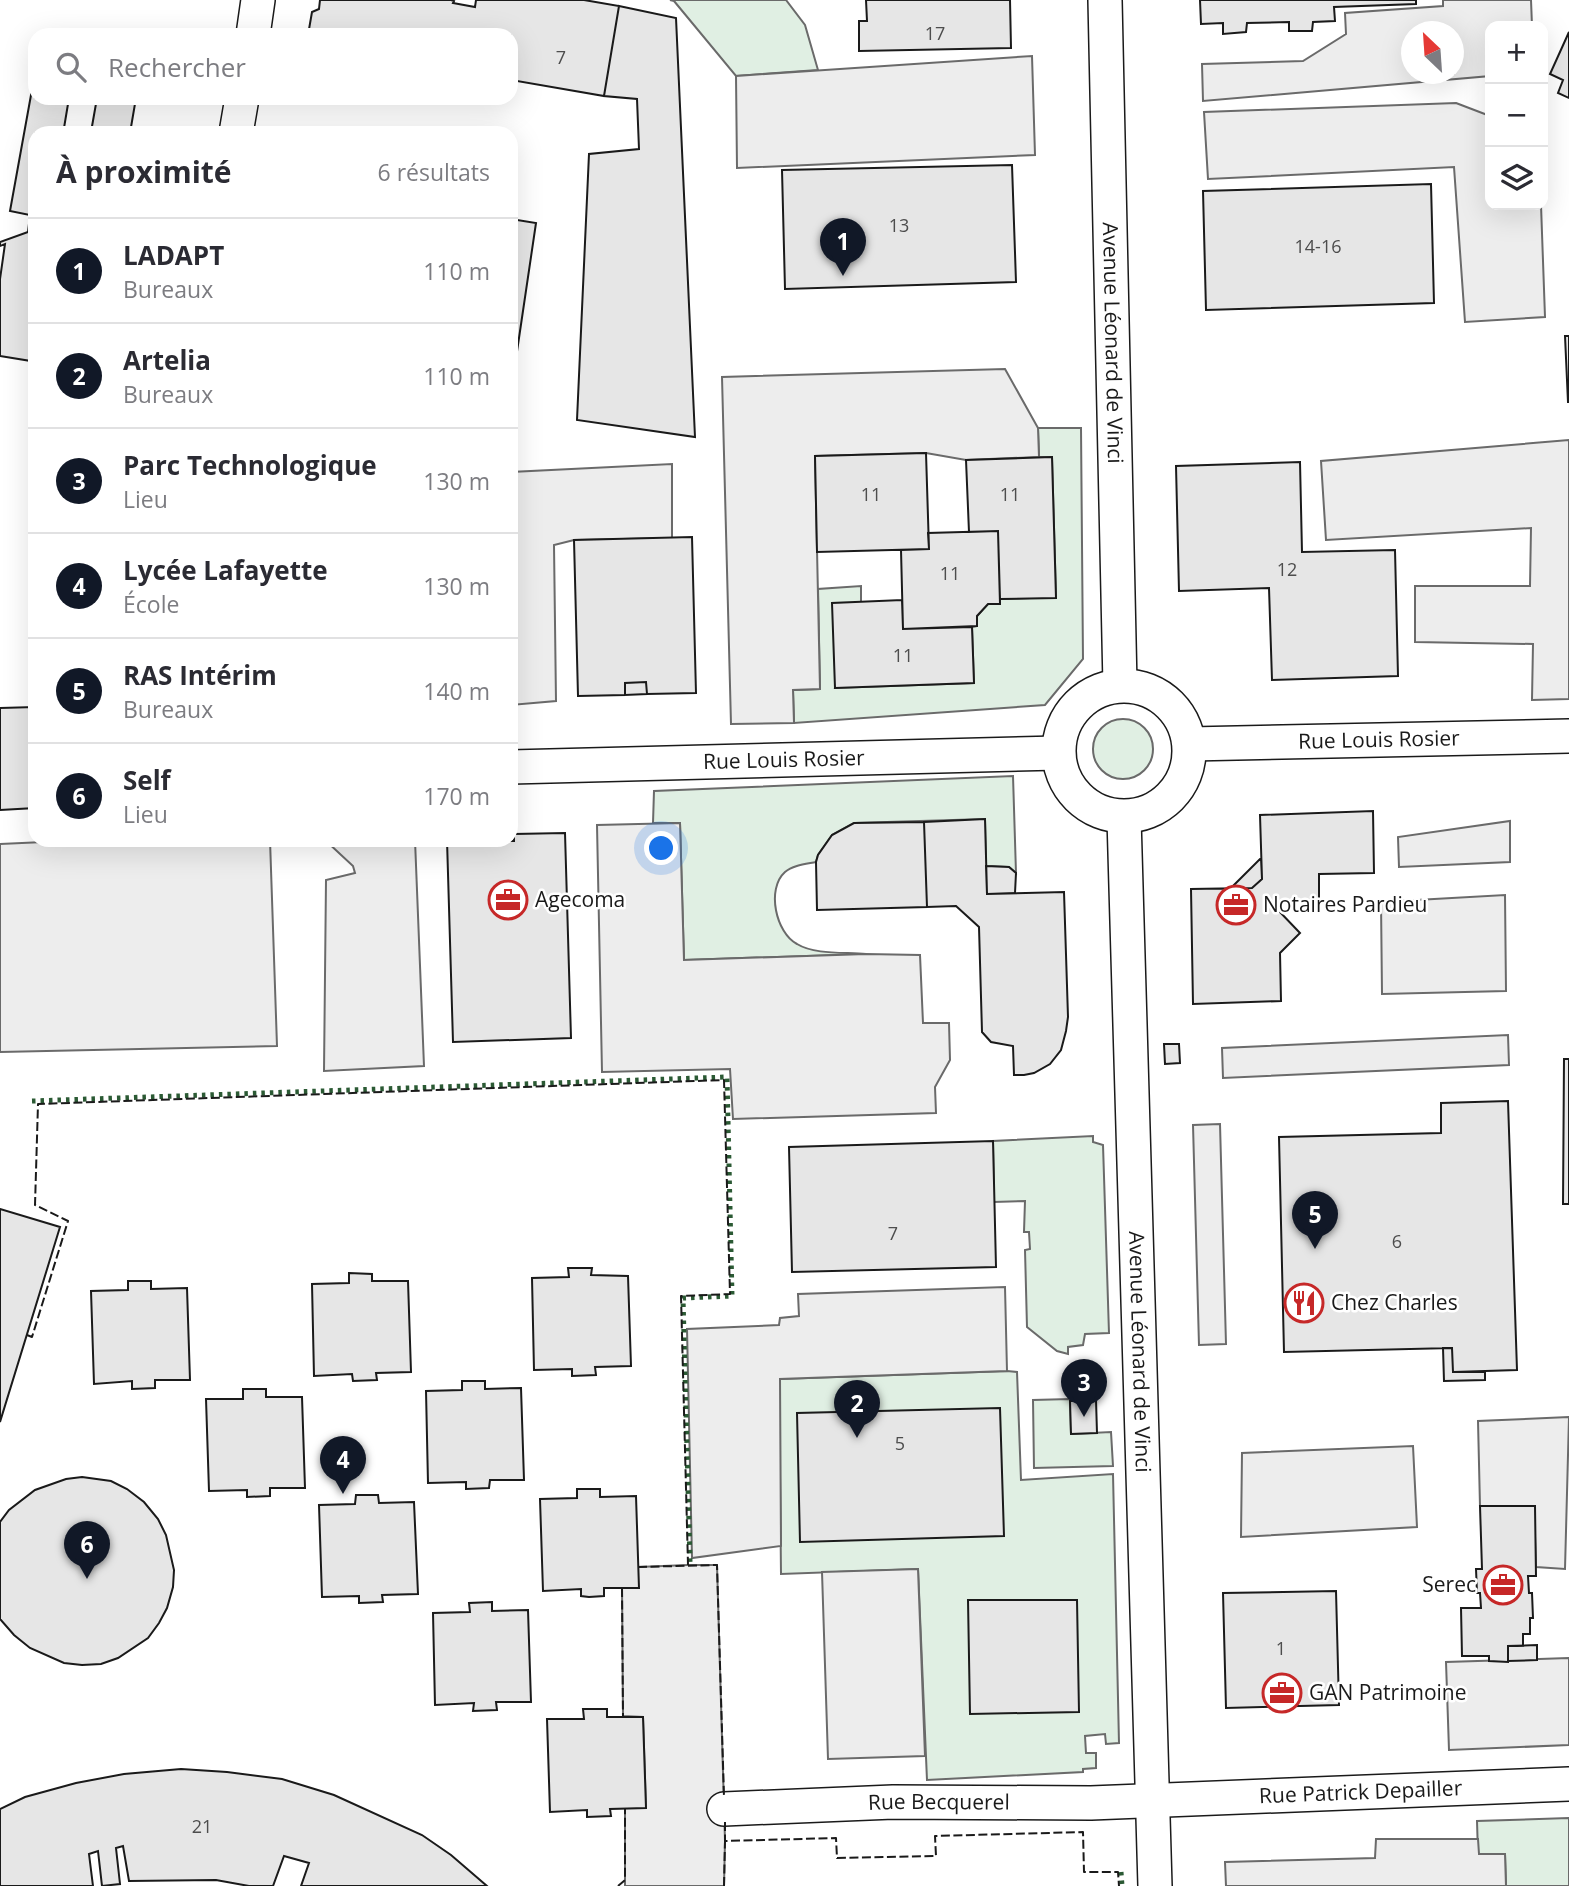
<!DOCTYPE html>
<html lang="fr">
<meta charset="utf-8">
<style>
body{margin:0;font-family:"Open Sans",sans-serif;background:#f2f2f3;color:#2b2b33}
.controls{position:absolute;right:21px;top:21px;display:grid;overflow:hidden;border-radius:14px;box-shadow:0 7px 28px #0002}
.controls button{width:63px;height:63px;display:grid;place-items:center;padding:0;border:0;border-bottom:2px solid #e1e1e2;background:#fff;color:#2b2b33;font:35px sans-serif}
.compass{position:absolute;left:1401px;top:21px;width:63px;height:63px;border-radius:50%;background:#fff;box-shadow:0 7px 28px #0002;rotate:335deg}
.you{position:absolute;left:662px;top:849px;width:24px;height:24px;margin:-18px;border:5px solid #fff;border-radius:50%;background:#1a73e8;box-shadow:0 0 0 10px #1a73e833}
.badge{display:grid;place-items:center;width:46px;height:46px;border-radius:50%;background:#111827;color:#fff;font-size:23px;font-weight:700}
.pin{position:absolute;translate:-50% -58px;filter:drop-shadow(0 2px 4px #0008)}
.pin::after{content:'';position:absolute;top:37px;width:24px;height:21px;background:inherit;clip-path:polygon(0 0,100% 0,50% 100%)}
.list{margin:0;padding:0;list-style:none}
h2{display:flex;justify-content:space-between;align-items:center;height:91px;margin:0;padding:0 28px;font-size:30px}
h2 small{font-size:23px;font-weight:400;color:#7c7c81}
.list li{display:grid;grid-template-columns:46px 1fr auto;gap:21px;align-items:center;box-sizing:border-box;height:105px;padding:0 28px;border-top:2px solid #e1e1e2}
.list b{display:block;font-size:26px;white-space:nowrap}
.list p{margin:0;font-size:23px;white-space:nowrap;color:#7c7c81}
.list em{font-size:23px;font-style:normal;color:#7c7c81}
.icon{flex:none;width:38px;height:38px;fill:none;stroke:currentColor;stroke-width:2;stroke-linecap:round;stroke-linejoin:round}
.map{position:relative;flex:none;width:1569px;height:1886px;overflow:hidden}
.search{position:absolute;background:#fff;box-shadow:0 7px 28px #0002;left:28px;top:28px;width:490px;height:77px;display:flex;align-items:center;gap:18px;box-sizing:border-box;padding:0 24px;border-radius:21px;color:#7c7c81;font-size:26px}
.panel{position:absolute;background:#fff;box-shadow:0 7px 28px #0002;left:28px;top:126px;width:490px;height:721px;border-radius:21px}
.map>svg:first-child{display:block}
.green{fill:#e0efe3;stroke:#6a6a6a;stroke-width:2}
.parking{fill:#ededed;stroke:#6a6a6a;stroke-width:2;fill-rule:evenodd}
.building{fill:#e6e6e6;stroke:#1a1a1a;stroke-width:2}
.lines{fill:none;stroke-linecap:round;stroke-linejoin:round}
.street-casing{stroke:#1a1a1a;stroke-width:36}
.street{stroke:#fff;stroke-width:33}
.hedge{stroke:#2b5a34;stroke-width:5;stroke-dasharray:3.5 5;stroke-linecap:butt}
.fence{stroke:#1a1a1a;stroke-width:2;stroke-dasharray:9 3.5;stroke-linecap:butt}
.labels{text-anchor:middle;stroke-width:5;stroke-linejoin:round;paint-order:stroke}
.number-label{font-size:18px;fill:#4d4d4d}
.street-label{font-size:21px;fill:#1a1a1a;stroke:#fff}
.poi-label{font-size:21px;fill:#1a1a1a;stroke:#fff;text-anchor:start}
</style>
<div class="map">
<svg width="1569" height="1886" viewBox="0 0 1569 1886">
<rect width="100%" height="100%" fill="#fff"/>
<path class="green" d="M670,0H786L805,25L818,70L736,76L674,1Z
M1038,428H1081L1083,659L1045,705L794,723L793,690L820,689L818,589L861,586V602L835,688L974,683L972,627L977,626V616L988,604H1000V599L1056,597L1052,457H1039Z
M1093 749a30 30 0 1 1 60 0a30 30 0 1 1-60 0Z
M1013,776L1016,873L1009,867L986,866L985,819L854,823L832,835L818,855L816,862C806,864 793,865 785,872C766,889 776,933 797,944C815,955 845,952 866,954L684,960L680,823H653L654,791Z
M1093,1136V1142L1103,1145L1109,1333L1085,1334L1083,1345L1068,1347V1354L1057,1351L1027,1327L1025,1250L1030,1249L1029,1232H1024L1025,1201L994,1202L993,1141Z
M1007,1371L1017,1372L1021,1480L1113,1474L1119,1743L1106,1744L1105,1734L1085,1736L1086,1753H1096V1768L1083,1769V1772L927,1780L918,1569L781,1574L779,1379Z
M1070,1399L1071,1434L1111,1432L1113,1466L1034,1468L1033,1400Z
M1569,1818V1886H1506L1505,1854H1478L1477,1821Z"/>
<path class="parking" d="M1443,0H1531L1532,26H1490V76L1203,101L1202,64L1303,61L1346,34L1345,13L1443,6ZM1412,32H1454V74H1412Z
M1032,56L1035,155L737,168L736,76Z
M1456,103L1490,116V205H1541L1545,317L1465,322L1454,167L1208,179L1204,112Z
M1005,369L1038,428L1039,457L966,460L926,453L815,456L820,689L793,690L794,723L731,724L722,377Z
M1569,440V699L1532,700L1533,644L1415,642V586H1530L1531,528L1326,540L1321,461Z
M672,464V538L574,540L554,545L556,701L511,705V472Z
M1510,821V862L1399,867L1398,837Z
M680,823L684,960L866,954L920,955L923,1023H949L950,1060L935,1087L936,1113L733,1119L730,1069L602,1072L597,825Z
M88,840H270L277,1046L0,1052V844Z
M325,840H415L424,1066L324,1071L326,880L355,873L353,866Z
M1505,895L1506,991L1382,994L1381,902Z
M1508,1035L1509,1065L1223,1078L1222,1048Z
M1220,1124L1226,1344L1199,1345L1193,1125Z
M1005,1287L1007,1371L780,1379L781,1546L692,1558L687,1329L779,1325L780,1318L799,1316L798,1294Z
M1569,1417L1565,1569L1536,1567L1534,1506H1480L1478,1421Z
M1413,1446L1417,1527L1241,1537L1242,1453Z
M688,1565H717L725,1841L724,1886H625V1808H646L643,1717L623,1716L622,1588L638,1567Z
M918,1569L925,1756L828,1759L822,1572Z
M1569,1658V1745L1449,1750L1446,1662Z
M1376,1839H1478L1479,1854H1505L1506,1886H1226L1225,1862L1375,1858Z"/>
<path class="building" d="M320,0H451L454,1L453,3L475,7L476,0H584L619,6L604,96L511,80V35H308L312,12L319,9Z
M866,0H1010L1011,48L859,51V21H867Z
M1200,0H1416V4L1334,7L1335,21L1313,22L1312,31H1289V22L1247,23L1246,32L1223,34V23L1201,24Z
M619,6L676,18L695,437L577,420L589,154L639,149L637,99L604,96Z
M1569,32V98L1558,93L1563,80L1550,74Z
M35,73V98H69L64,128L91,132L97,98H136L130,133H35V328L31,361L0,356V279L5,244L0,246V242L28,232L30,215L10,211Z
M1012,165L1016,282L785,289L782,170Z
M1431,184L1434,303L1206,310L1203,191Z
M511,219L536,223L511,392Z
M1565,336H1569V402H1568Z
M926,453L929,549L817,552L815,456Z
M1052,457L1056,598L1000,599L998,531L969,532L966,460Z
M1300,462L1302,552L1395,550L1398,676L1272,680L1269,588L1179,591L1176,466Z
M998,531L1000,604H988L977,616V626L903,629L901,550L929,549L928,533Z
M692,537L696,693L647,694L646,682L625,683V695L578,696L574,540Z
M902,600L903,629L972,627L974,683L835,688L832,603Z
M646,682L647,694L625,695V683Z
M35,707V808L0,810V708Z
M1373,811L1374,873L1319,874V901L1284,902L1277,909L1300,933L1280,953L1281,1001L1193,1004L1191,889L1252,888L1262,879L1260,815Z
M985,819L987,894L1064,892L1068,1017L1066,1031L1061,1050L1050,1064L1034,1073L1024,1075H1014L1013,1046L991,1042L982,1032L979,927L956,906L927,907L924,822Z
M924,822L927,907L817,910L816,862L818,855L832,835L854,823Z
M565,833L571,1038L453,1042L447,840L514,841V834Z
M1261,858L1262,879L1252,888L1230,889Z
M986,866L1009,867L1016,873L1015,893L987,894Z
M1164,1044H1179L1180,1063L1165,1064Z
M1564,1059H1569V1204H1563Z
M1508,1101L1517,1370L1453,1372L1452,1348L1284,1352L1279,1137L1441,1133V1103Z
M993,1141L996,1267L792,1272L789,1147Z
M0,1209L60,1227L0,1422Z
M568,1268H592L591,1275L628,1276L631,1366L595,1367L596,1375L572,1376V1369L534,1370L532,1278L569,1277Z
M349,1273L372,1274V1281H408L411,1372L376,1373L377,1380L353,1381L352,1374L314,1376L312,1284L349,1283Z
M128,1281H151V1289L187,1288L190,1380H155V1388L132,1389V1381L94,1384L91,1291L128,1290Z
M1443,1348H1452L1453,1372L1485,1371V1380L1444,1381Z
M462,1381H485V1389L521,1388L524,1480H490L489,1488L466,1489V1482L428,1483L426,1391L462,1390Z
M243,1389H266V1397H302L305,1488H270V1496L247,1497V1490L209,1491L206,1399H243Z
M1096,1400L1097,1433L1071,1434L1070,1401Z
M1000,1408L1004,1536L800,1542L797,1413Z
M82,1477L111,1481L127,1489L144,1502L158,1519L166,1535L174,1570L173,1587L167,1608L159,1623L148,1638L118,1658L101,1664L82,1665L64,1663L30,1648L14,1635L0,1619V1522L9,1510L35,1490L66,1479Z
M577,1489H600V1497L636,1496L639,1588H604V1596L589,1597L581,1596V1589L543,1591L540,1499L577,1498Z
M356,1495H378L379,1503L414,1502L418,1594L382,1595L383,1602L359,1603V1596L322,1597L319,1505L355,1504Z
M1480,1506H1535L1536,1576H1528L1529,1593H1532L1533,1618H1530V1634H1523V1646H1508V1662L1489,1661V1656H1462L1461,1608H1481L1480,1593H1477L1476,1569H1482Z
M1336,1591L1339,1705L1226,1708L1223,1593Z
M968,1600H1077L1079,1712L970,1714Z
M492,1602V1611L528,1610L531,1702H496L497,1710L473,1711L474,1703L435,1705L433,1613L470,1612L469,1603Z
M1537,1645V1660L1508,1661V1646Z
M583,1709H607V1717H643L646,1808L610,1809L611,1816L587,1817V1810L550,1812L547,1719H584Z
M181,1769L227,1772L282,1779L334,1795L422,1835L451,1855L487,1886H301L309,1863L284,1856L273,1886H249L216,1880L129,1881L123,1846L116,1848L120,1884L102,1886L98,1851L89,1854L93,1886H0V1809L25,1797L76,1783L124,1774Z"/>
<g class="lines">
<defs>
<g id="street">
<path id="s1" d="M1105,0L1120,685"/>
<path d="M253,35L258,0"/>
<path d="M236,133L242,98"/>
<circle cx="1124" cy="751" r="65"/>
<path id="s2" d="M1190,744L1569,736"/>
<path id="s3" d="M511,767L1058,753"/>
<path id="s4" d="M1124,818L1155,1886"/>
<path id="s5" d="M724,1809L893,1802L1091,1803L1569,1784"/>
</g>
</defs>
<use href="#street" class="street-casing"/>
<use href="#street" class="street"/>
<path class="hedge" d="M32,1101L727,1077L732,1296L683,1298L690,1562
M1121,1872L1122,1886"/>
<path class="fence" d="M27,1335L32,1337L68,1221L35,1205L38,1104L724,1080L730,1294L681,1296L688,1565
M638,1567L717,1565L724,1797
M622,1588L623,1716
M725,1822V1841L836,1838L837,1858L936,1856L935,1836L1083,1832L1084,1872H1118L1119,1886
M618,1886L625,1880V1808
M724,1886L725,1841"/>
</g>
<defs>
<symbol id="office-ring" viewBox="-11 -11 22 22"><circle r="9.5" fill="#fff" stroke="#c62828" stroke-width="1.5"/><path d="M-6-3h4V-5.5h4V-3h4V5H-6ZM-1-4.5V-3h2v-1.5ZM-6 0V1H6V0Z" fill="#c62828"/></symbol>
<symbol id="restaurant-ring" viewBox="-11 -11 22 22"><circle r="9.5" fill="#fff" stroke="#c62828" stroke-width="1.5"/><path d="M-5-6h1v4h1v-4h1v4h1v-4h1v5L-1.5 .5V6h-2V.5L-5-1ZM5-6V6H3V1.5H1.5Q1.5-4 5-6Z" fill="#c62828"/></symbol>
</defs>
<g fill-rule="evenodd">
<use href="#office-ring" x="486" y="878" width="44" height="44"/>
<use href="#office-ring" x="1214" y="883" width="44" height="44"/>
<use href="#restaurant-ring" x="1282" y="1281" width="44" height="44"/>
<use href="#office-ring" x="1481" y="1563" width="44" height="44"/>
<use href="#office-ring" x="1260" y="1671" width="44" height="44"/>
</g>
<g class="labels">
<g class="number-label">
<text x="935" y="40">17</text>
<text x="561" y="64">7</text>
<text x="899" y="232">13</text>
<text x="1318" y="253">14-16</text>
<text x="871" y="501">11</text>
<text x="1010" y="501">11</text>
<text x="1287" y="576">12</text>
<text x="950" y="580">11</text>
<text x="903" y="662">11</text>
<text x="893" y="1240">7</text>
<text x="1397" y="1248">6</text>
<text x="900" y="1450">5</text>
<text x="1281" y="1655">1</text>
<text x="202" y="1833">21</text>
</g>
<g class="street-label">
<text dy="7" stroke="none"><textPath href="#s1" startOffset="343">Avenue Léonard de Vinci</textPath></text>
<text dy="7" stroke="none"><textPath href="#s2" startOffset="189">Rue Louis Rosier</textPath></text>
<text dy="7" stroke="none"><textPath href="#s3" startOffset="273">Rue Louis Rosier</textPath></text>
<text dy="7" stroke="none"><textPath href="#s4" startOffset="534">Avenue Léonard de Vinci</textPath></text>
<text dy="7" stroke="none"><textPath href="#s5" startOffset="637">Rue Patrick Depailler</textPath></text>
<text dy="7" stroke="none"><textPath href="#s5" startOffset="215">Rue Becquerel</textPath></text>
</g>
<g class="poi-label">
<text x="535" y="907">Agecoma</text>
<text x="1263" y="912">Notaires Pardieu</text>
<text x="1331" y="1310">Chez Charles</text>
<text x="1476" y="1592" text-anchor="end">Serec</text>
<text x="1309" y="1700">GAN Patrimoine</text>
</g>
</g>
</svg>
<div class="controls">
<button>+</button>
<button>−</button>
<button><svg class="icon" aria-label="layers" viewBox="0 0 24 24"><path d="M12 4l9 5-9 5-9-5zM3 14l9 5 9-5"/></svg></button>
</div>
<svg class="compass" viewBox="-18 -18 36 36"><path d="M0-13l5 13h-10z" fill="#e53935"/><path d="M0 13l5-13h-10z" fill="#7c7c81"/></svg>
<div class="you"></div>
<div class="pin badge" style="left:843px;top:276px">1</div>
<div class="pin badge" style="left:857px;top:1438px">2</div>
<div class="pin badge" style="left:1084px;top:1417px">3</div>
<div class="pin badge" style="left:343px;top:1494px">4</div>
<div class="pin badge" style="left:1315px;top:1249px">5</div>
<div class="pin badge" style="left:87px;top:1579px">6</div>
<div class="search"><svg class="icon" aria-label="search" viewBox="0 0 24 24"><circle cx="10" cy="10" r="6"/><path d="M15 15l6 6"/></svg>Rechercher</div>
<section class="panel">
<h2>À proximité<small>6 résultats</small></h2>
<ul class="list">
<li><span class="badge">1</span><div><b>LADAPT</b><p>Bureaux</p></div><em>110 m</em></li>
<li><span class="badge">2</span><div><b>Artelia</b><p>Bureaux</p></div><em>110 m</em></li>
<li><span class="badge">3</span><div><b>Parc Technologique</b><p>Lieu</p></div><em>130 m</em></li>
<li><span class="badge">4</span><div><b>Lycée Lafayette</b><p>École</p></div><em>130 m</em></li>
<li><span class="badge">5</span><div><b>RAS Intérim</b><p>Bureaux</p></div><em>140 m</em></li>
<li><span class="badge">6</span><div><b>Self</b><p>Lieu</p></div><em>170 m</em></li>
</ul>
</section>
</div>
